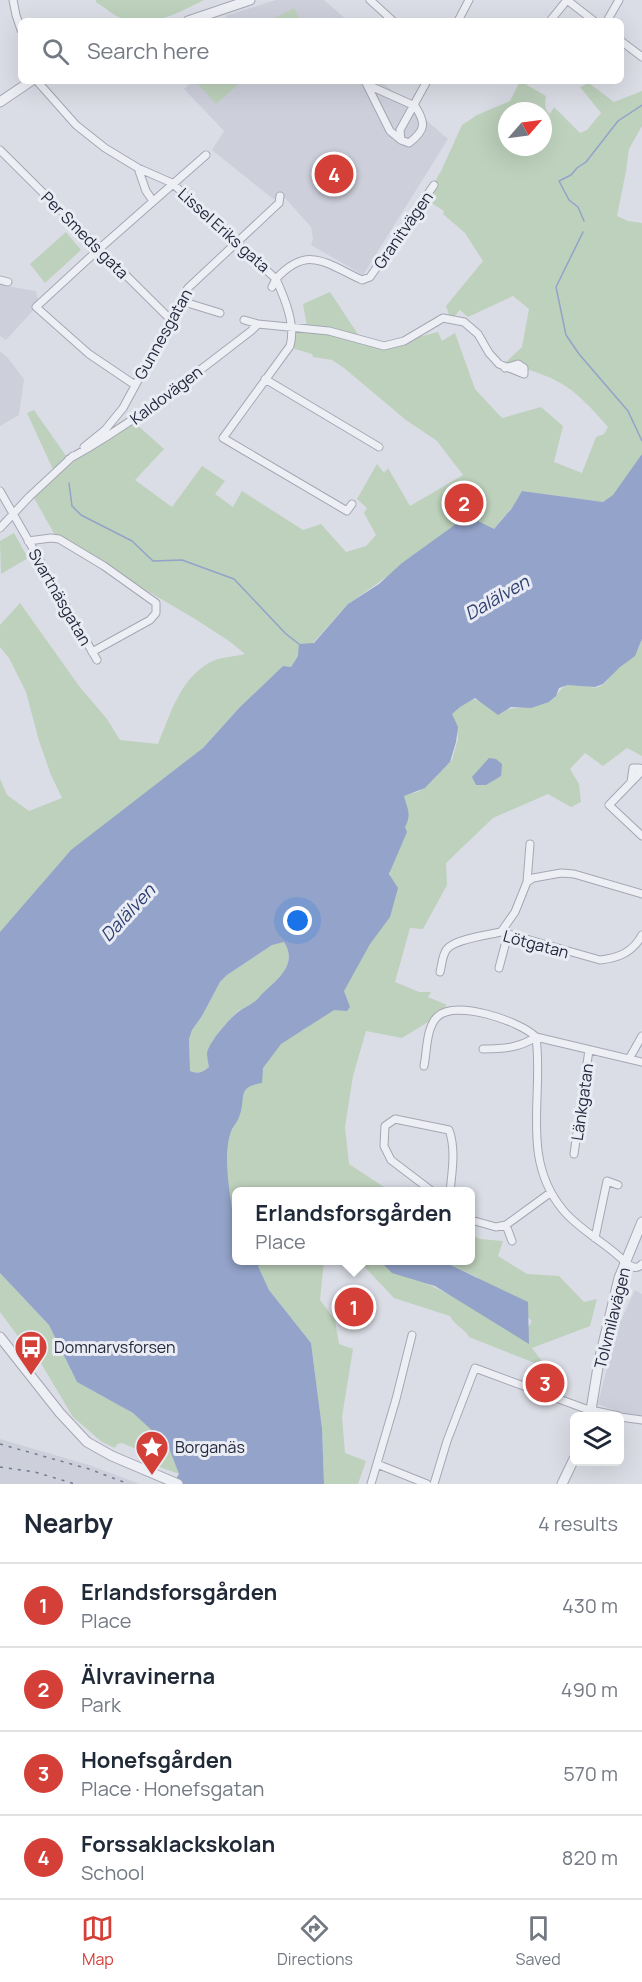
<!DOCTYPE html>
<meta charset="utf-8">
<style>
body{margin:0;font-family:Manrope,sans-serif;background:#f2f2f3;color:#1f2937}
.controls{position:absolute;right:18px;bottom:18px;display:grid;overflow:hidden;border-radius:9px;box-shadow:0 6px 24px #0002}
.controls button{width:54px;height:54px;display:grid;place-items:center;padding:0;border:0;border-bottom:2px solid #e0e1e3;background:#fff;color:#1f2937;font:30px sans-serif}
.compass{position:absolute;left:498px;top:102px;width:54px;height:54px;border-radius:50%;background:#fff;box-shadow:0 6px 24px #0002;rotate:62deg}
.you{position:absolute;left:298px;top:921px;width:21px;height:21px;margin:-15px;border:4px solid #fff;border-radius:50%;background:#1a73e8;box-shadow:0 0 0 9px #1a73e833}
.badge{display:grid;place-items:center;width:39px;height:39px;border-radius:50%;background:#d43f38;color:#fff;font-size:20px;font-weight:700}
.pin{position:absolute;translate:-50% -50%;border:3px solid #fff;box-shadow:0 2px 6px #0006}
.popup{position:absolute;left:232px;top:1187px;width:243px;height:78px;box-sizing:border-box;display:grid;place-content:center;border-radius:9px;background:#fff;filter:drop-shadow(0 2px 4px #0005);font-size:20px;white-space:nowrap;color:#747a83}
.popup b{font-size:22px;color:#1f2937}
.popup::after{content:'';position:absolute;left:50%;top:100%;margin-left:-12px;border:12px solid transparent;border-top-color:#fff}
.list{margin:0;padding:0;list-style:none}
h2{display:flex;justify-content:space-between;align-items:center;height:78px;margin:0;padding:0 24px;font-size:26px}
h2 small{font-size:20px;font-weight:400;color:#747a83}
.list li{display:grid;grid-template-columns:39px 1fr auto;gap:18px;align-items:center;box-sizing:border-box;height:84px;padding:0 24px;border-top:2px solid #e0e1e3}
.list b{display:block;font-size:22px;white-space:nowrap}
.list p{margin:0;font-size:20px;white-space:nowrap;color:#747a83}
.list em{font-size:20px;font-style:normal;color:#747a83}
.icon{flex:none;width:33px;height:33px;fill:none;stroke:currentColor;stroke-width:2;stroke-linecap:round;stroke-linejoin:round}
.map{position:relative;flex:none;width:642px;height:1484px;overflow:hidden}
.search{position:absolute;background:#fff;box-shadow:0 6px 24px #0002;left:18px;right:18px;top:18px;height:66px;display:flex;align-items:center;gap:15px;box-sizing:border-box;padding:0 21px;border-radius:9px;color:#747a83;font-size:22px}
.sheet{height:414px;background:#fff}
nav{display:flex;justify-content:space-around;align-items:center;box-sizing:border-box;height:84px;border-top:2px solid #e0e1e3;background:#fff;font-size:16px;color:#747a83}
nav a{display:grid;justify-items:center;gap:3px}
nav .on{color:#d43f38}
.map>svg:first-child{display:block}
.built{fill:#cdcfdb}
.green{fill:#bdd1bc;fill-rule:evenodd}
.water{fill:#93a3c9;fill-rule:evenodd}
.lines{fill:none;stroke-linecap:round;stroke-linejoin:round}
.stream{stroke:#93a3c9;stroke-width:1.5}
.minor-casing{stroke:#a4a7b3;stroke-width:9}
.tertiary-casing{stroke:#a4a7b3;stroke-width:11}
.minor{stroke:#eeeff5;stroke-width:7}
.tertiary{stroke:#eeeff5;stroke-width:9}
.rail{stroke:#747990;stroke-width:1.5;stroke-dasharray:3 6;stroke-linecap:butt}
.labels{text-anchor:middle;stroke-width:6;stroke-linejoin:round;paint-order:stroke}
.street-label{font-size:16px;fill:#24283d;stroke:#eaecf4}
.poi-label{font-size:16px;fill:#24283d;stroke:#eaecf4;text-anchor:start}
.water-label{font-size:18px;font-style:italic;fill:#2d3e72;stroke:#eaecf4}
</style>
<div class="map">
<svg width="642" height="1484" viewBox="0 0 642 1484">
<rect width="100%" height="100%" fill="#dbdde6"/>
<path class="built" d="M276,0H324L348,21H229L225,16Z
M193,81H381L448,139L363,275L311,245L313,239L311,227L285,198L273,199L212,150L224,131L184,89Z
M0,285L36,291L39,304L6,340L0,336Z
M0,351L7,357L24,379L19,415L0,426Z
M635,1290L642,1294V1417L630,1416L598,1404L616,1331Z
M0,1439L89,1465L140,1484H0Z"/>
<path class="green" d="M96,0H204C182,11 153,27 128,21C117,18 105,8 96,2Z
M294,8L301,21H269Z
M202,81H242L216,104L198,84Z
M520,81L546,96C545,103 544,110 550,114L554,107L580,133L587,130L601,113L580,87L589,83L614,102L642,91V126L629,149L626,171L617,216L628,221L642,223V461L618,492L603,502L522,491L514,505L494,529L385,578L348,604L313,643L298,656L291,667L283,666L240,707L203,748L29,900L0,932V779L7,795L29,811L62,798L51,775L39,741L26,692L9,658L0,647V625L20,603L79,686L107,719L120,740L158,744C170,715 180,679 209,663C218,657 234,657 245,654L229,641L195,619L56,537L34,498L56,476L27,413L34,410L71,463L135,423L164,449L135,480L172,507L202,466L225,481L215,494L233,507L242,491L303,530L321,524L346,552L366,546L376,535L364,513L367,508L357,499L377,464L384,473L388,468L410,506L463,475L437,441L406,420L344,368L332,360L313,357L312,354L295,349L292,345L296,331L308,332L303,304L330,292L365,345L399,342L438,332L442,341L455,333L475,389L502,418L541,407L563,426L554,462L582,473L596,437L604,434L608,427C593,410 576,390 555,380C539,372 522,369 506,362L522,347L529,309L513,296L468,317L460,310L451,320L446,306L483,261L465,233L443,214L444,211L425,199L441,171L462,125L477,115L510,101ZM507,111H543V147H507Z
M66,232L81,250L45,283L30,264Z
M14,533L28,558L1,574L0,541Z
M642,639V756L627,748L603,766L585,753L570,769L579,784L581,802L571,807L548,794L493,818L446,863L447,885L423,929L410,928L395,982L419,992H431L428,997L447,1005L428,1022L402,1038L366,1031L353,1076L345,1127L349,1164L390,1191L237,1192V1232L234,1224L223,1153L239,1090L263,1065L285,1037L304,1030L342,991L390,874L394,803L405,795L418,792L428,785L452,760L458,739L456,724L451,714L454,706L473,699L508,709L534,706L551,701C564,688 558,687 579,682C601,695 604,683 618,668C630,654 635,661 642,639Z
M284,941C298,963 279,978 264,992C260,995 258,1000 255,1002C249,1006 243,1008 238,1011C229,1019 210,1041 207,1053C207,1057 208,1063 209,1067C202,1073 198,1074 190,1071L189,1039L192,1030L202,1016L220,982L227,975L272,945Z
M471,1235L480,1239L503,1241L498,1256L527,1274L559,1276L584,1302L597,1299L590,1326L532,1348L547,1368L469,1337C463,1327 456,1327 450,1316L394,1298L359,1261H382L524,1332L531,1323V1320L477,1277L442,1261L471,1260Z
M259,1261H324L320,1300L335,1320L339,1344L353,1349L342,1417L345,1453L366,1461L358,1484H324L322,1428L311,1343L269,1290L258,1266Z
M0,1273L49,1325L77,1382L133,1413L169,1445L179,1474L157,1466L155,1457L122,1443L117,1444L115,1448L102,1442L73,1417L39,1360L32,1355L0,1312Z"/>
<path class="water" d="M642,454V639L635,656L620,667L603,684L595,687L568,685L559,688L556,696L549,702L531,708L511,707L498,715L475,698L460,707L452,714L458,727L456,742L450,762L425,788L404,796C407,808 412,814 405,827L407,832L389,874L398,888L390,917L370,944L344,991L350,1007L347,1011L334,1010L281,1044L263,1068L262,1083C235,1087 247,1098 239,1117C238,1121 234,1125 232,1129C221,1154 231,1197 234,1224L237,1232V1260L267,1261L258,1266L269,1290L311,1343L322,1428L324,1484H173L179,1474L168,1445L133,1413L77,1382L49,1325L0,1273V932L71,850L203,748L240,707L283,666L291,667L298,656L299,644L314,643L348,604L379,584L402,563L456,524L478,521L494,529L512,508L522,491L603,502L613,495ZM284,942C298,963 279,978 264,992C260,995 258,1000 254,1002C249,1006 243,1008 238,1012C229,1019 209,1042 207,1053C207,1057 208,1063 209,1067C202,1073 198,1074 190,1071L189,1039L192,1030L202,1016L220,982L227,975L272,945Z
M489,758L496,759L502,764L501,776L486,785H476L472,777Z
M380,1261H402L409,1265L423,1261H442L528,1302L529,1344L435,1286L392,1273Z"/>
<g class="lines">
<path class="stream" d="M584,221L578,207L569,200L559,181L571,175L577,168L586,162L618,121L642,105
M583,232L556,287L566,335L579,354L628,411L642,441
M69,483L72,506L81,515L132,541L153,561L182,560L234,579L286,634L299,644"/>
<defs>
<path id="minor" d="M13,0L16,15L21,30
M370,0L393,21
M567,0L594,21
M458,21L469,0
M550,21L567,0
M607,21L619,0
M621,41L642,57
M37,81L76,125L105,148L138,168L172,183L276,279L272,287
M365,81L390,131L401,140
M368,85L415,106
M415,106C426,123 426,130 409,143L401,140L400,130L427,81
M0,150L170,319
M138,168L146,191L153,201
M0,280L8,282
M181,301L220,313
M244,320L258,324
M505,368L518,364L524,368V374
M265,379L379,447
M135,385L89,354L36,307L99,249L206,155
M84,447L105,430L123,408L188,288L279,203L280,196
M69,459C134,423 192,376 251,331L258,324L329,331L384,346L404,341L443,318L464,322L478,334L489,353L499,364L524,374
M0,491L97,660
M352,504L347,511L223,438L290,346C296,325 285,299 276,279C308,244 327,264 362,280L370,277L434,185
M0,528L29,497L73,456
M28,541L51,538L59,539L104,566L156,603V613L150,620L92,652
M631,782L633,768H640L642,771L609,805L642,836
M527,882L530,844
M501,932L515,912L527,882L533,878L561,873L574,874L642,894
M499,968L508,934
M440,972C442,965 442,955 447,949C455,939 488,935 501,932L600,960C619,958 633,952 642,935
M483,1049C503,1049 519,1048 536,1037C544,1097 520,1158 563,1210C580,1231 607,1243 626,1263C632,1267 637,1270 642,1264
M629,1059L642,1036
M424,1066C427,1052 426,1028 437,1017C455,999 520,1021 536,1037L642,1062
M574,1154L589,1050
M433,1192L391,1160L384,1146L385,1126L395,1119L449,1130C456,1149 452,1172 450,1192
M471,1220L496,1227L506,1225L550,1193
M506,1225L512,1241
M595,1238L607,1181L618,1185
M620,1417L642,1420
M377,1464L427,1484
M371,1484L396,1399L412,1335
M434,1484L447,1441L475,1368L586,1409L619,1416"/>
<path id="tertiary" d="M188,21L250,0
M0,102L31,81
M0,1337L60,1413L87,1442L112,1456L178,1484
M590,1416L599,1361L619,1278L642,1222
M562,1484L574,1459"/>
</defs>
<use href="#minor" class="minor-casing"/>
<use href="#tertiary" class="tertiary-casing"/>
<use href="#minor" class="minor"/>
<use href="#tertiary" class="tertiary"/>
<path class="rail" d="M0,1444L89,1469L129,1484
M0,1467L35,1472L75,1484"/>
</g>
<defs>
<symbol id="bus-pin" viewBox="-11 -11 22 30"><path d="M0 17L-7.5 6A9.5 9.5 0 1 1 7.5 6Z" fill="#d43f38" stroke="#eaecf4"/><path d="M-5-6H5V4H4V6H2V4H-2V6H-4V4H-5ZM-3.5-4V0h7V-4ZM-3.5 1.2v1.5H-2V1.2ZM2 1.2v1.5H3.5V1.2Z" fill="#fff"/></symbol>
<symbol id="sight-pin" viewBox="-11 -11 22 30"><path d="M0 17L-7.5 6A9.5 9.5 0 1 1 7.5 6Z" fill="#d43f38" stroke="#eaecf4"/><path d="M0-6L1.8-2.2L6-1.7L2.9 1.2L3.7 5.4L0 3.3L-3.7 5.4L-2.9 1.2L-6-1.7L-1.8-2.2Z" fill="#fff"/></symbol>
</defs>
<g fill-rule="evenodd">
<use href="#bus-pin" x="12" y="1328" width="38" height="52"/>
<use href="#sight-pin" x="133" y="1428" width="38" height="52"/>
</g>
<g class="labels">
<g class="street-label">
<text transform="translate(224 230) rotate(42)" y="6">Lissel Eriks gata</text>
<text transform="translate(403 230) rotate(-55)" y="6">Granitvägen</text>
<text transform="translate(85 235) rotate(45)" y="6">Per Smeds gata</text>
<text transform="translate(163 334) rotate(-61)" y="6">Gunnesgatan</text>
<text transform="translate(166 395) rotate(-37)" y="6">Kaldovägen</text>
<text transform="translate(60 597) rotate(60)" y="6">Svartnäsgatan</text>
<text transform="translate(536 944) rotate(15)" y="6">Lötgatan</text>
<text transform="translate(582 1102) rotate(-82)" y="6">Länkgatan</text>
<text transform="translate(612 1318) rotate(-76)" y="6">Tolvmilavägen</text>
</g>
<g class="poi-label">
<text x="54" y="1353">Domnarvsforsen</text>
<text x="175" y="1453">Borganäs</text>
</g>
<g class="water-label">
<text transform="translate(497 598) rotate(-30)" y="6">Dalälven</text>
<text transform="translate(128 913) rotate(-47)" y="6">Dalälven</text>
</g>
</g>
</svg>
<div class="controls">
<button><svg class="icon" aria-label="layers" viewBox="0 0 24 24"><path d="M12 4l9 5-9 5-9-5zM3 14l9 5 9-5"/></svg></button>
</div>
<svg class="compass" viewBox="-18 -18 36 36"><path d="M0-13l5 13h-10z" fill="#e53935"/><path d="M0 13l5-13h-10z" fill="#747a83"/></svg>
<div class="you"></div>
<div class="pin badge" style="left:354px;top:1307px">1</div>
<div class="popup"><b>Erlandsforsgården</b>Place</div>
<div class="pin badge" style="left:464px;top:503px">2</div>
<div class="pin badge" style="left:545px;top:1383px">3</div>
<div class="pin badge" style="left:334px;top:174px">4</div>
<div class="search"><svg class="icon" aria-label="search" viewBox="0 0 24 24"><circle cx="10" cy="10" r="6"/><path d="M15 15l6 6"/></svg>Search here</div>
</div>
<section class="sheet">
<h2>Nearby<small>4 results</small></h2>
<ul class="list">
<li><span class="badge">1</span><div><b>Erlandsforsgården</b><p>Place</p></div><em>430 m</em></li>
<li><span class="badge">2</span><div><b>Älvravinerna</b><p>Park</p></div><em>490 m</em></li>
<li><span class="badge">3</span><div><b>Honefsgården</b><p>Place · Honefsgatan</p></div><em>570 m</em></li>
<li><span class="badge">4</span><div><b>Forssaklackskolan</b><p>School</p></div><em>820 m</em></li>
</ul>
</section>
<nav>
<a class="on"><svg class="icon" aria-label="map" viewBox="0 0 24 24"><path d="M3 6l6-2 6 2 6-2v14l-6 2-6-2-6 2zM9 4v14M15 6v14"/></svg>Map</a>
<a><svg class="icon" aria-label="directions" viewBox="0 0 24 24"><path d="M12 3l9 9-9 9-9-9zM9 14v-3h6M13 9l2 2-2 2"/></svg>Directions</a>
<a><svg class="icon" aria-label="saved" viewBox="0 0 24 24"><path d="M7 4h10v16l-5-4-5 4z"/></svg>Saved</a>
</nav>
